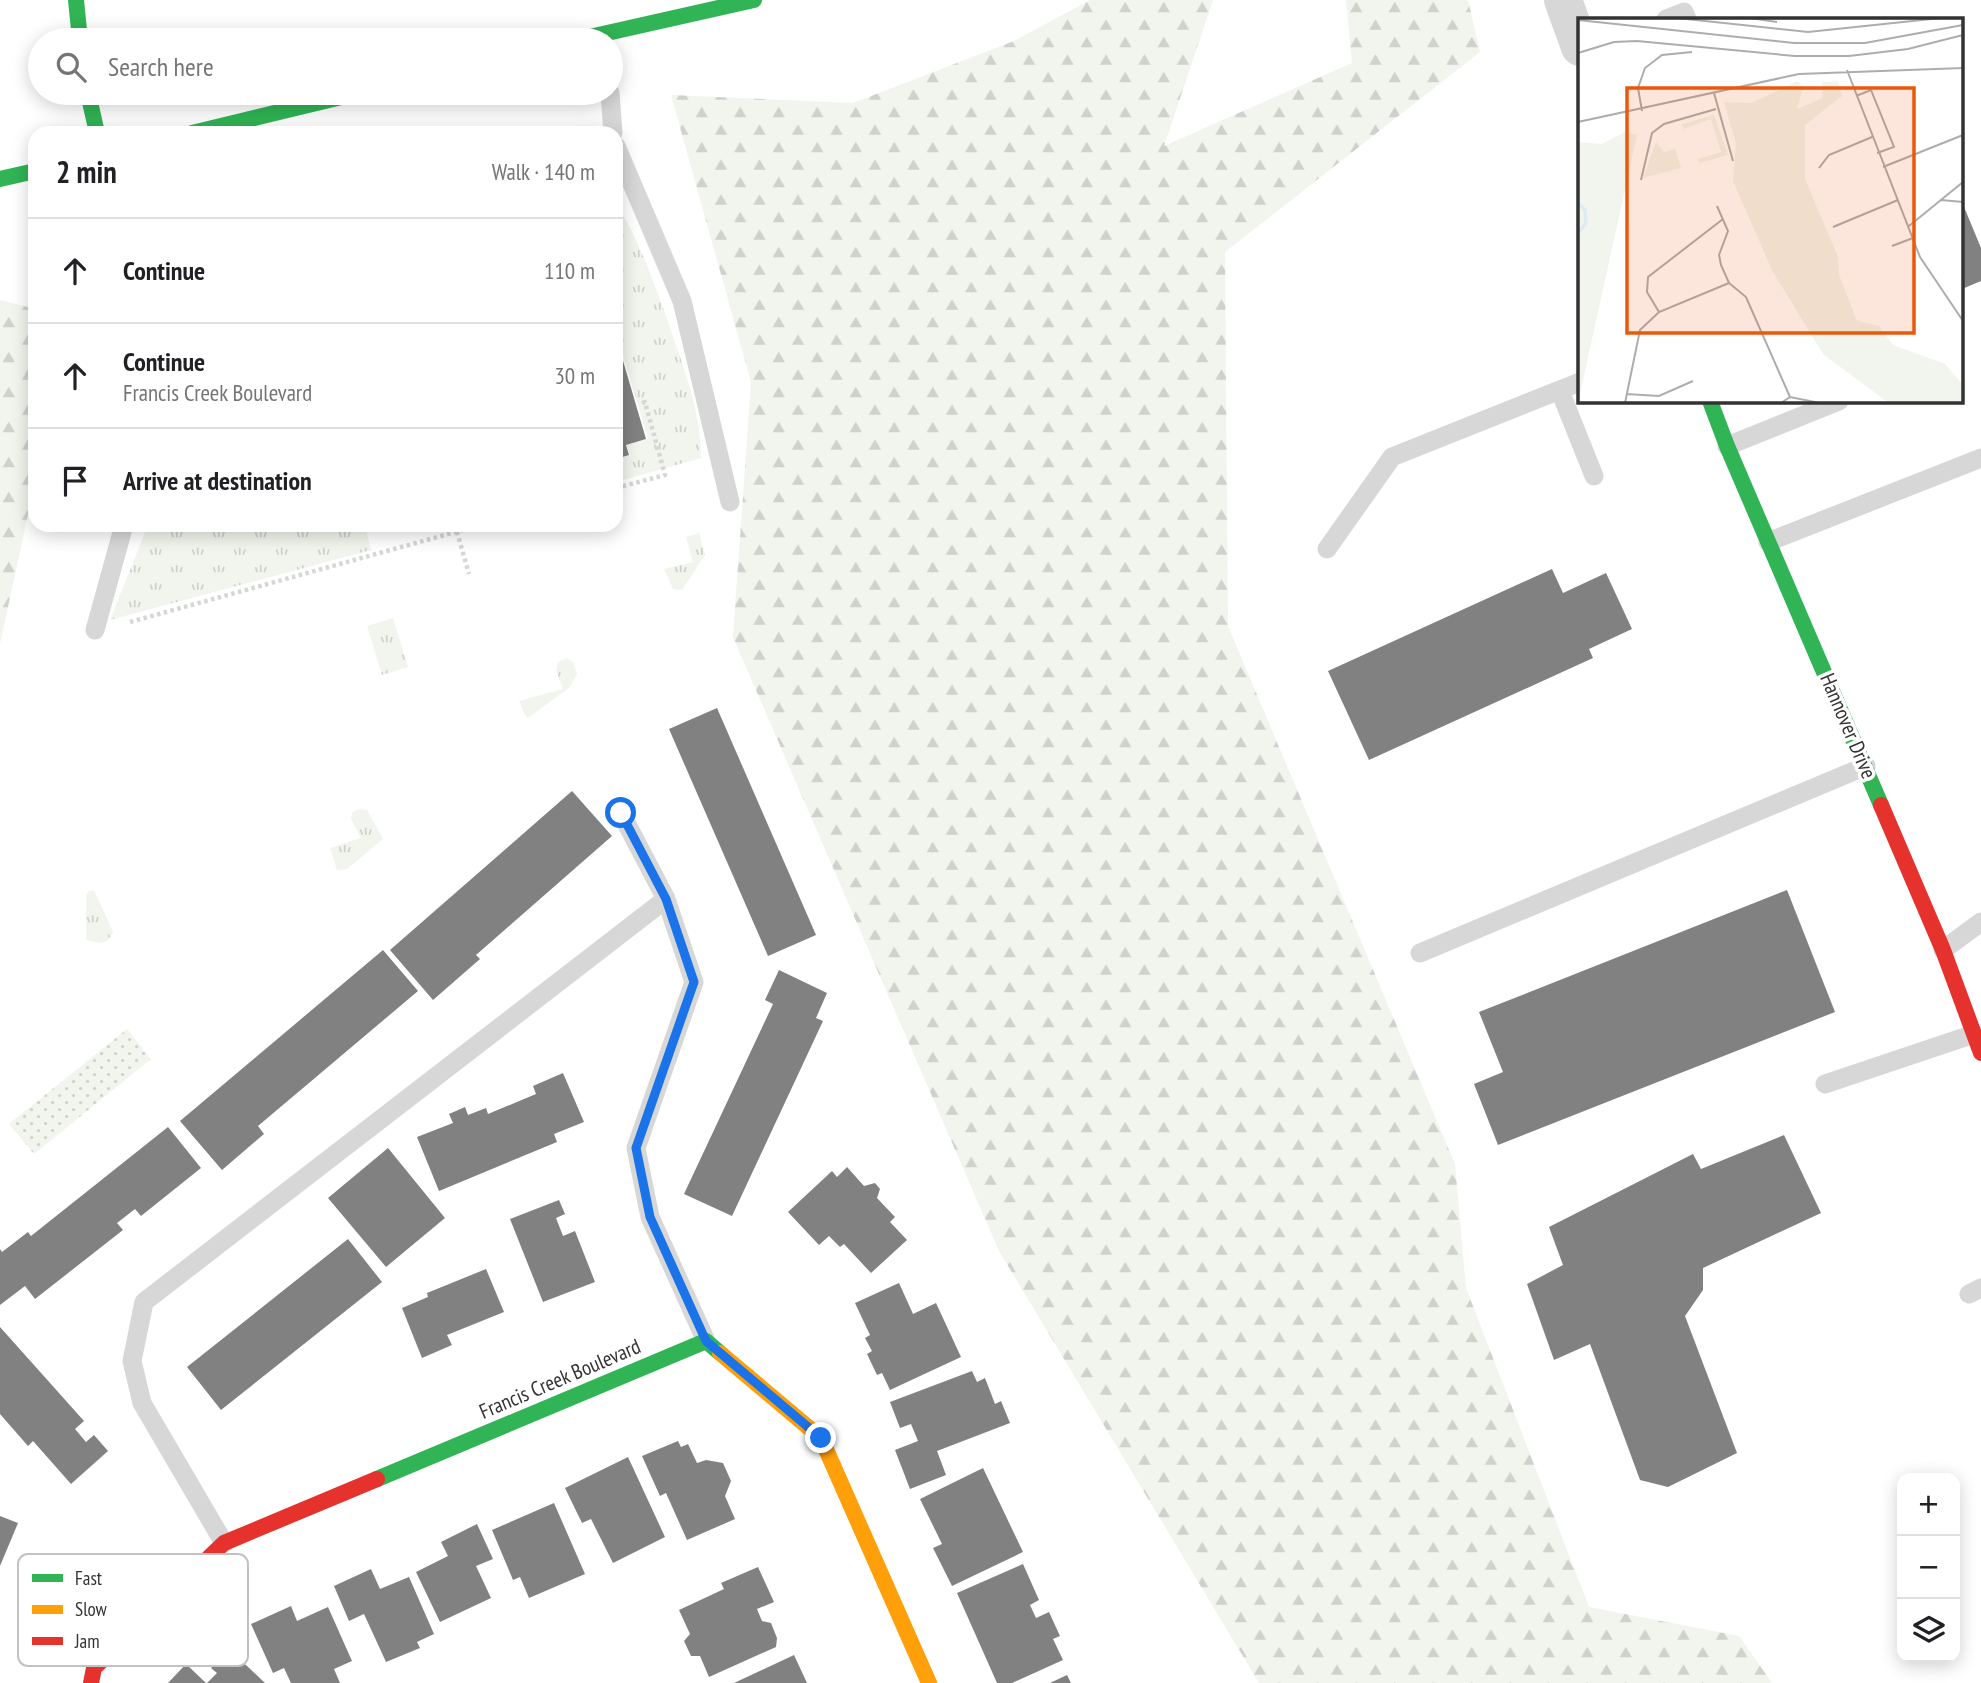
<!DOCTYPE html>
<meta charset="utf-8">
<style>
body{margin:0;font-family:"PT Sans Narrow",sans-serif;background:#f2f2f2;color:#202124}
.controls{position:absolute;right:21px;bottom:21px;display:grid;overflow:hidden;border-radius:14px;box-shadow:0 4px 18px #0003}
.controls button{width:63px;height:63px;display:grid;place-items:center;padding:0;border:0;border-bottom:2px solid #e0e0e0;background:#fff;color:#202124;font:35px sans-serif}
.stop{position:absolute;width:21px;height:21px;margin:-16px;border:5px solid #1a73e8;border-radius:50%;background:#fff}
.stop.end{background:#1a73e8;border-color:#fff;box-shadow:0 2px 7px #0008}
.list{margin:0;padding:0;list-style:none}
h2{display:flex;justify-content:space-between;align-items:center;height:91px;margin:0;padding:0 28px;font-size:30px}
h2 small{font-size:23px;font-weight:400;color:#757577}
.list li{display:grid;grid-template-columns:46px 1fr auto;gap:21px;align-items:center;box-sizing:border-box;height:105px;padding:0 28px;border-top:2px solid #e0e0e0}
.list b{display:block;font-size:26px;white-space:nowrap}
.list p{margin:0;font-size:23px;white-space:nowrap;color:#757577}
.list em{font-size:23px;font-style:normal;color:#757577}
.icon{flex:none;width:38px;height:38px;fill:none;stroke:currentColor;stroke-width:2;stroke-linecap:round;stroke-linejoin:round}
.map{position:relative;flex:none;width:1981px;height:1683px;overflow:hidden}
.search{position:absolute;background:#fff;box-shadow:0 4px 18px #0003;left:28px;top:28px;width:595px;height:77px;display:flex;align-items:center;gap:18px;box-sizing:border-box;padding:0 24px;border-radius:38px;color:#757577;font-size:26px}
.panel{position:absolute;background:#fff;box-shadow:0 4px 18px #0003;left:28px;top:126px;width:595px;height:406px;border-radius:21px}
.map>svg:first-child{display:block}
.grass{fill:url(#grass-tufts)}
.forest{fill:url(#forest-firs)}
.garden{fill:url(#garden-dots)}
.building{fill:#818181}
.lines{fill:none;stroke-linecap:round;stroke-linejoin:round}
.path{stroke:#d6d6d6;stroke-width:4.5;stroke-dasharray:3.5 3.5;stroke-linecap:butt}
.lane{stroke:#d7d7d7;stroke-width:19}
.street{stroke:#d7d7d7;stroke-width:38}
.fast{stroke:#30b455;stroke-width:16}
.slow{stroke:#ff9f0a;stroke-width:16}
.jam{stroke:#e5322d;stroke-width:16}
.route{stroke:#1a73e8;stroke-width:9}
.labels{text-anchor:middle;stroke-width:7;stroke-linejoin:round;paint-order:stroke}
.street-label{font-size:21px;fill:#333;stroke:#fff}
.inset-river{fill:none;stroke:#ddebf3;stroke-width:3.5}
.inset-road{fill:none;stroke:#adadad;stroke-width:2}
.view{fill:#e8590c;fill-opacity:0.15;stroke:#e8590c;stroke-width:3.5}
.inset-edge{fill:none;stroke:#333;stroke-width:3.5}
.key{fill:#fff;stroke:#c2c2c2;stroke-width:2}
.key-label{font-size:19px;fill:#333}
</style>
<div class="map">
<svg width="1981" height="1683" viewBox="0 0 1981 1683">
<defs>
<pattern id="grass-tufts" width="24" height="20" patternUnits="userSpaceOnUse" patternTransform="scale(1.75)"><rect width="24" height="20" fill="#f1f5ed"/><path d="M3 7l-1-3M5 7V3M7 7l1-3M15 17l-1-3M17 17v-4M19 17l1-3" fill="none" stroke="#cfd2cc"/></pattern>
<pattern id="forest-firs" width="22" height="20" patternUnits="userSpaceOnUse" patternTransform="scale(1.75)"><rect width="22" height="20" fill="#f1f5ed"/><path d="M5 1l3.5 6h-7zM16 11l3.5 6h-7z" fill="#cfd2cc"/></pattern>
<pattern id="garden-dots" width="8" height="8" patternUnits="userSpaceOnUse" patternTransform="scale(1.75)"><rect width="8" height="8" fill="#f1f5ed"/><path d="M2 2h.1M6 6h.1" fill="none" stroke="#cfd2cc" stroke-width="1.8" stroke-linecap="round"/></pattern>
</defs>
<rect width="100%" height="100%" fill="#fff"/>
<path class="grass" d="M616,203C639,240 653,280 668,322C683,366 701,411 701,458L616,482V459L630,455L627,445L648,439L616,331Z
M148,525H365L371,550L110,620Z
M699,533L705,555L682,590L673,589L664,569L693,562L686,537Z
M393,618L408,667L382,675L367,626Z
M567,658L573,662L577,674L570,687L528,718L525,715L519,701L563,689L556,670L558,662Z
M358,809L367,810L383,839L347,869L337,870L330,848L361,838L351,819L352,813Z
M94,890L113,932C107,945 98,945 86,939V895L89,891Z"/>
<path class="forest" d="M1090,0H1213L1164,146L1352,63L1346,0H1468L1480,52L1225,252L1228,626L1455,1164L1466,1288L1589,1607L1739,1636L1772,1683H1259L999,1251L733,637L751,382L671,95L853,103L1014,41Z
M0,300L35,309V482L0,644Z"/>
<path class="garden" d="M127,1029L151,1059L34,1154L9,1124Z"/>
<path class="building" d="M1962,202L1981,248V281L1962,289Z
M616,337L646,439L626,445L629,455L616,459Z
M1552,569L1563,593L1606,573L1632,629L1589,649L1593,658L1369,760L1328,671Z
M717,708L816,935L768,956L669,729Z
M572,791L612,836L476,955L480,959L433,1000L390,950Z
M1787,890L1835,1012L1498,1145L1474,1084L1503,1072L1479,1012Z
M383,950L418,991L258,1126L264,1134L222,1170L180,1121Z
M779,970L827,993L816,1018L823,1021L732,1216L684,1194L773,1004L765,1000Z
M563,1073L584,1122L554,1134L557,1142L439,1191L417,1137L453,1123L449,1114L465,1107L468,1115L486,1108L488,1114L536,1094L533,1086Z
M168,1127L201,1168L141,1216L135,1209L117,1223L123,1230L35,1299L25,1286L0,1305V1249L2,1252L28,1232L31,1236Z
M1784,1135L1821,1213L1703,1268V1290L1685,1316L1737,1453L1668,1487L1640,1480L1590,1344L1554,1360L1527,1284L1563,1265L1549,1227L1693,1154L1701,1169Z
M388,1148L445,1218L386,1267L328,1198Z
M847,1167L864,1186L875,1183L880,1189L877,1198L895,1217L890,1222L907,1240L871,1273L844,1244L840,1247L829,1236L819,1245L788,1212L832,1171L837,1177Z
M559,1200L565,1214L556,1218L563,1236L575,1231L595,1282L543,1302L510,1219Z
M348,1239L382,1282L221,1410L187,1367Z
M486,1269L504,1312L447,1335L452,1345L422,1358L402,1308L428,1297L427,1293Z
M899,1283L913,1314L936,1303L961,1357L890,1390L882,1373L877,1375L867,1354L872,1351L865,1338L870,1335L855,1303Z
M0,1327L84,1421L75,1429L86,1442L94,1435L108,1451L71,1484L33,1441L28,1446L0,1414Z
M972,1371L977,1382L985,1378L995,1404L1001,1401L1010,1423L937,1451L946,1475L910,1489L895,1450L918,1441L911,1424L900,1428L890,1402Z
M678,1441L681,1447L688,1444L697,1463L706,1460L723,1463L731,1481L725,1496L735,1519L687,1540L666,1493L660,1496L642,1456Z
M628,1457L665,1537L613,1563L591,1519L582,1523L565,1488Z
M983,1468L1023,1552L952,1586L933,1548L942,1544L920,1499Z
M554,1503L585,1574L529,1598L520,1577L513,1580L492,1530Z
M0,1516L18,1523L0,1566Z
M477,1524L493,1559L476,1566L491,1598L440,1622L416,1572L448,1556L441,1542Z
M1023,1564L1039,1600L1030,1605L1036,1618L1049,1612L1060,1636L1053,1639L1063,1660L1012,1683H997L957,1593Z
M758,1567L774,1602L757,1609L762,1621L771,1623L777,1638L776,1647L709,1677L700,1656H691L684,1641L690,1634L679,1610L724,1589L721,1583Z
M371,1569L380,1589L409,1577L434,1634L417,1642L420,1648L386,1662L364,1614L349,1621L334,1586Z
M291,1606L297,1621L328,1607L352,1661L334,1669L340,1683H291L284,1668L273,1673L251,1624Z
M229,1649L265,1683H207L217,1673L211,1668Z
M794,1655L807,1683H734Z
M186,1664L206,1683H168Z
M1067,1675L1071,1683H1050Z"/>
<g class="lines">
<path class="path" d="M616,488L665,475L645,402L640,404
M455,525L469,574
M130,622L481,525"/>
<path class="lane" d="M1666,19L1684,12L1687,19
M610,93L613,133
M616,146L682,301L730,502
M1560,391L1594,476
M1727,446L1839,401
M1768,542L1981,458
M1327,549L1392,457L1580,382
M95,630L124,525
M621,813L666,899L694,982L636,1148L650,1217L706,1341
M1943,950L1981,922
M1420,953L1866,766
M1825,1084L1974,1034
M1969,1294L1981,1288
M224,1543L142,1403L132,1361L144,1302L666,899"/>
<path class="street" d="M1563,0L1580,47"/>
<path class="fast" d="M76,0L80,40
M576,40L754,0
M88,93L97,133
M192,133L358,93
M0,179L35,171
M1710,401L1727,446L1881,805
M377,1479L706,1341L720,1353"/>
<path class="slow" d="M720,1353L821,1438L929,1683"/>
<path class="jam" d="M1881,805L1943,950L1981,1053
M91,1683L94,1668L224,1543L377,1479"/>
</g>
<g class="lines">
<path class="route" d="M621,813L666,899L694,982L636,1148L650,1217L706,1341L821,1438"/>
</g>
<g class="labels">
<g class="street-label">
<text transform="translate(1848 726) rotate(67)" y="7">Hannover Drive</text>
<text transform="translate(560 1379) rotate(-23)" y="7">Francis Creek Boulevard</text>
</g>
</g>
<g transform="translate(1578 18)">
<rect width="385" height="385" fill="#fff"/>
<path d="M136,97L150,137L121,145L120,141L143,134L133,101L105,111L104,106ZM78,124L86,134L97,131L103,150L65,160Z" fill="#f1f5ed"/>
<path d="M220,63L225,70L219,91L245,80L244,64L260,63L264,78L227,107V161L260,239L261,257L279,303L301,308L315,327L367,346L385,367V385H311L245,336L194,252L155,163L158,126L146,84L173,85ZM47,114L59,117L0,385V124L24,126Z" fill="#f1f5ed"/>
<path class="inset-river" d="M0,185L7,192L8,205L0,215"/>
<path class="inset-road" d="M99,0L230,14L363,0M172,0L199,4M0,2L216,25H287L385,7M0,35L36,24L59,23L217,38H271L330,31L385,17M269,52L342,239L385,303M136,75L155,143M278,78L293,72L316,129L299,135M64,93L60,70L67,50L84,37L114,34M0,104L221,56L385,50M305,149L385,117M241,150L251,137L294,119M63,162L74,115L86,106L138,91M363,182L385,184M139,188L150,213L141,237L143,247L151,265L168,279L212,379M331,208L385,164M255,209L320,182M314,228L335,220M81,294L69,274L70,259L145,201M48,376L81,378L115,363M47,385L62,312L81,294L151,265M203,385L212,379L242,385"/>
<path class="view" d="M49,70H336V315H49Z"/>
<rect width="385" height="385" class="inset-edge"/>
</g>
<rect x="18" y="1554" width="230" height="112" rx="10" class="key"/>
<rect x="32" y="1574" width="31" height="8" fill="#30b455"/>
<rect x="32" y="1605" width="31" height="9" fill="#ff9f0a"/>
<rect x="32" y="1637" width="31" height="8" fill="#e5322d"/>
<g class="key-label">
<text x="75" y="1585">Fast</text>
<text x="75" y="1616">Slow</text>
<text x="75" y="1648">Jam</text>
</g>
</svg>
<div class="controls">
<button>+</button>
<button>−</button>
<button><svg class="icon" aria-label="layers" viewBox="0 0 24 24"><path d="M12 4l9 5-9 5-9-5zM3 14l9 5 9-5"/></svg></button>
</div>
<div class="stop" style="left:621px;top:813px"></div>
<div class="stop end" style="left:821px;top:1438px"></div>
<div class="search"><svg class="icon" aria-label="search" viewBox="0 0 24 24"><circle cx="10" cy="10" r="6"/><path d="M15 15l6 6"/></svg>Search here</div>
<section class="panel">
<h2>2 min<small>Walk · 140 m</small></h2>
<ul class="list">
<li><svg class="icon" aria-label="ahead" viewBox="0 0 24 24"><path d="M12 20V5M6 11l6-6 6 6"/></svg><div><b>Continue</b></div><em>110 m</em></li>
<li><svg class="icon" aria-label="ahead" viewBox="0 0 24 24"><path d="M12 20V5M6 11l6-6 6 6"/></svg><div><b>Continue</b><p>Francis Creek Boulevard</p></div><em>30 m</em></li>
<li><svg class="icon" aria-label="arrive" viewBox="0 0 24 24"><path d="M6 21V4h12l-3 4 3 4H6"/></svg><div><b>Arrive at destination</b></div></li>
</ul>
</section>
</div>
